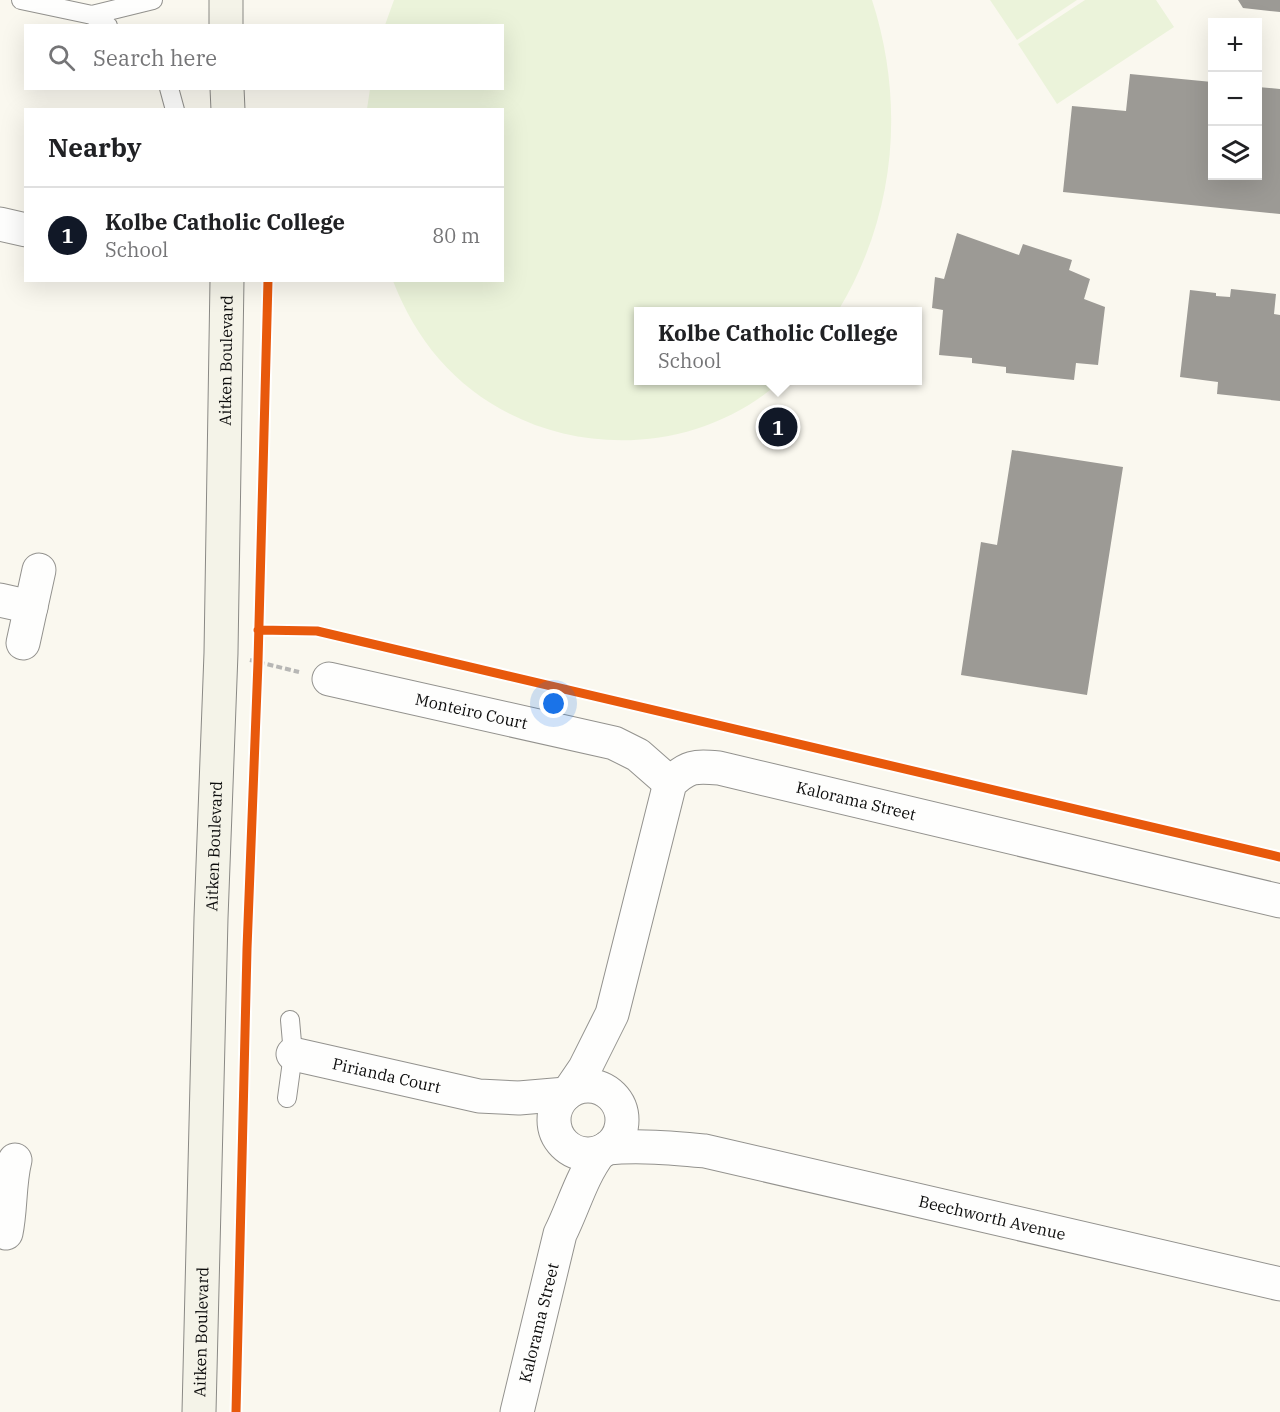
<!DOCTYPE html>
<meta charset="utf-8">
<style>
body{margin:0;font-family:"IBM Plex Serif",serif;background:#f2f2f2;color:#202124}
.controls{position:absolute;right:18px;top:18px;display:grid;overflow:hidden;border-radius:0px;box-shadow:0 6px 24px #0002}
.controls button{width:54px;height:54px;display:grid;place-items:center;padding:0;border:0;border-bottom:2px solid #e0e0e0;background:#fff;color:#202124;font:30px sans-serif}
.you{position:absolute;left:554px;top:704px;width:21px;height:21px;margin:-15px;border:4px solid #fff;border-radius:50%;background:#1a73e8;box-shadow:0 0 0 9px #1a73e833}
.badge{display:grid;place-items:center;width:39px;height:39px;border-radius:50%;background:#111827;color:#fff;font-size:20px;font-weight:700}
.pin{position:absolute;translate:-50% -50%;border:3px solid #fff;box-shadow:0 2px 6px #0006}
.popup{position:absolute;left:634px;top:307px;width:288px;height:78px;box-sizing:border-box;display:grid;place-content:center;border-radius:0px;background:#fff;filter:drop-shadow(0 2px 4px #0005);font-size:20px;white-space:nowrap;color:#757577}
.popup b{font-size:22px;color:#202124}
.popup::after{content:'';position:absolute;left:50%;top:100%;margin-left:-12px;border:12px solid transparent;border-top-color:#fff}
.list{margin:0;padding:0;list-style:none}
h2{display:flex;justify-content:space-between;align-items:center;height:78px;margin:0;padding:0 24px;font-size:26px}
h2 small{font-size:20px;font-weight:400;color:#757577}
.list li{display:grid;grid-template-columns:39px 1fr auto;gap:18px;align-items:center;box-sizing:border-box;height:96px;padding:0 24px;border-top:2px solid #e0e0e0}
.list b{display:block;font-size:22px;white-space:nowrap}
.list p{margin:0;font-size:20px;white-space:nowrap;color:#757577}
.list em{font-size:20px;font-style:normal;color:#757577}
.icon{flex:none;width:33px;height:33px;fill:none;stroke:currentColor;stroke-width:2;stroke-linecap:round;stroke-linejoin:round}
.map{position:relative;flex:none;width:1280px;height:1412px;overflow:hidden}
.search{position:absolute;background:#fff;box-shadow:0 6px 24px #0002;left:24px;top:24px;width:480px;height:66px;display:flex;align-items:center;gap:15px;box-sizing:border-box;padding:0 21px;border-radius:0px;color:#757577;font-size:22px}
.panel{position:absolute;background:#fff;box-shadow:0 6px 24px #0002;left:24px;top:108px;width:480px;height:174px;border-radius:0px}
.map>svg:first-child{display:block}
.pitch{fill:#ebf3da}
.building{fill:#9c9a95}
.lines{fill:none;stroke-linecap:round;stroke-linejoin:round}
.service-casing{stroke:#93928e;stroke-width:20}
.minor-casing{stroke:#93928e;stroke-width:35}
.secondary-casing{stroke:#8a8985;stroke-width:35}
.path{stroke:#b7b7b5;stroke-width:4;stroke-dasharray:6 3;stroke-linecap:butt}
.service{stroke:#fefefd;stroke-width:18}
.minor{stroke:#fefefd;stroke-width:33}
.secondary{stroke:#f4f3e8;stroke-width:33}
.cycleway-casing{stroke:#fff;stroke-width:13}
.cycleway{stroke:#e8590c;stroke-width:9}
.labels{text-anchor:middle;stroke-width:6;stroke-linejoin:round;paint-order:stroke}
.street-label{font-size:16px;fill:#0c0c0c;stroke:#fff}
</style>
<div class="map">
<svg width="1280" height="1412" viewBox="0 0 1280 1412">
<rect width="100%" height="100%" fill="#faf8ef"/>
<path class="pitch" d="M394,0H872C906,105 895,217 838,311L638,312V380L781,381C683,468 525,458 439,359C419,336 404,309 393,281L502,280V110L367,109L370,89L502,88V26L385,25Z
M990,0H1077L1017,40Z
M1085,0H1156L1174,27L1057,104L1018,44Z"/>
<path class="building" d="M1238,0H1280V12L1243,8Z
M1130,74L1212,82V176H1258V87L1280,89V214L1063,192L1072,106L1126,111Z
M957,233L1019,255L1023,244L1072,260L1069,270L1090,279L1084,299L1105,307L1098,365L1076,363L1074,380L1006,373V367L972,363V358L939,355L943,310L932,308L935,277L944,279Z
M1231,289L1276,294L1274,314L1280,315V401L1217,394L1218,382L1180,377L1190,290L1216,293V296L1230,297Z
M1012,450L1123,467L1087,695L961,675L981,542L997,545Z"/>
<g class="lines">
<defs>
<path id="service" d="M21,0L92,15L108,26
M92,15L153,0
M169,88L175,110
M287,1098L293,1054L290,1020"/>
<g id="minor">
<path d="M0,224L26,230"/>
<path d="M0,600L31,607"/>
<path d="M23,643L39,570"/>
<path id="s1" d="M329,679L614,743L638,755L670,783"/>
<path id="s2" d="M293,1054L479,1096L519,1098L566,1094"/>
<circle cx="588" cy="1120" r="34"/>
<path id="s3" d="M570,1090L585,1068L612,1014L670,783C688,766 694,766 719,768L1280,901"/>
<path id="s4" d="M607,1148C640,1145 672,1148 705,1151L1280,1284"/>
<path d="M6,1233C11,1209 9,1184 15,1160"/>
<path id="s5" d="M517,1412L560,1234C574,1206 581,1177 600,1152"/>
</g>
<g id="secondary">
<path d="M226,0V26"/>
<path d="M227,88L228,110"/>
<path id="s6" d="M199,1412L211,918L221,653L227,280"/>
</g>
</defs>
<use href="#service" class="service-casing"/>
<use href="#minor" class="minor-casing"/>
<use href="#secondary" class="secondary-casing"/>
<path class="path" d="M250,660L299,672"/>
<use href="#service" class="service"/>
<use href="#minor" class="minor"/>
<use href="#secondary" class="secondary"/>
<defs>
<path id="cycleway" d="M258,630L317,631L1280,857
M236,1412L247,949L258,662L268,280"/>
</defs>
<use href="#cycleway" class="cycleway-casing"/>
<use href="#cycleway" class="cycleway"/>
</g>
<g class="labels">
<g class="street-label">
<text dy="6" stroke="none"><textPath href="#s6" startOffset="1052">Aitken Boulevard</textPath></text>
<text dy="6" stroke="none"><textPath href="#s1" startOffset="146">Monteiro Court</textPath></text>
<text dy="6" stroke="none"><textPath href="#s3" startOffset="520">Kalorama Street</textPath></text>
<text dy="6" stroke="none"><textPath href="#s6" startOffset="566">Aitken Boulevard</textPath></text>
<text dy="6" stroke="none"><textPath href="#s2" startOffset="96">Pirianda Court</textPath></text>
<text dy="6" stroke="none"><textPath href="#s4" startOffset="393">Beechworth Avenue</textPath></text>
<text dy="6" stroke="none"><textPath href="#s5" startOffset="92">Kalorama Street</textPath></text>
<text dy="6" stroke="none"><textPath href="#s6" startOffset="80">Aitken Boulevard</textPath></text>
</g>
</g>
</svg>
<div class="controls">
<button>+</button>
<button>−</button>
<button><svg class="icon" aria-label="layers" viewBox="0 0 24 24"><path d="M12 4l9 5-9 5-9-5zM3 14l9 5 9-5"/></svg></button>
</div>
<div class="you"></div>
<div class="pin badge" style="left:778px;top:427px">1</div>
<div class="popup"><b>Kolbe Catholic College</b>School</div>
<div class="search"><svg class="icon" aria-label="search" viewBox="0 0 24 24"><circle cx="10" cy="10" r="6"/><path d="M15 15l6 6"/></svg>Search here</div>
<section class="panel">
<h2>Nearby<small></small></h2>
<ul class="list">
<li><span class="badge">1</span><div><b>Kolbe Catholic College</b><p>School</p></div><em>80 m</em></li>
</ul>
</section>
</div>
